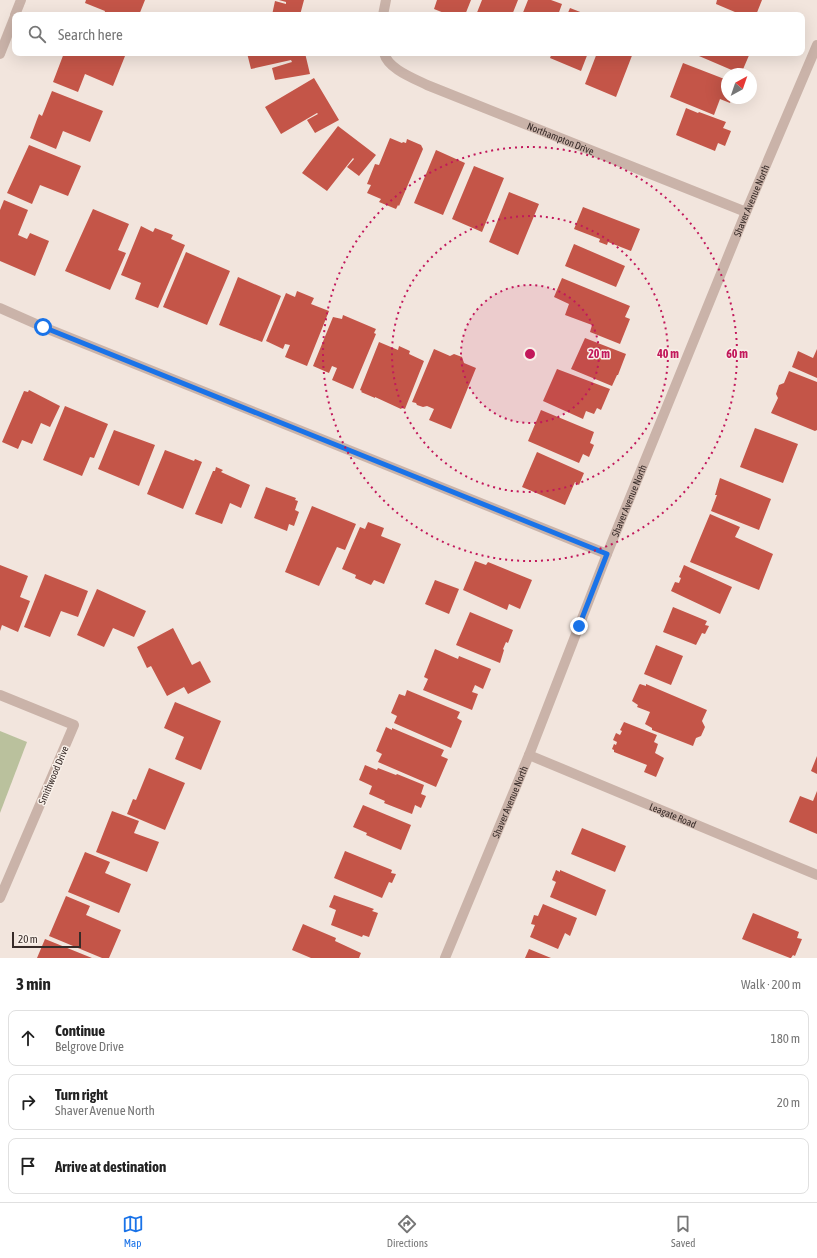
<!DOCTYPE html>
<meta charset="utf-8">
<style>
body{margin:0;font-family:"Asap Condensed",sans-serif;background:#f2f2f2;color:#222}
.compass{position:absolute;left:721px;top:68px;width:36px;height:36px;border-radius:50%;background:#fff;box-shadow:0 4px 16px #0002;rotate:40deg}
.scale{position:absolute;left:12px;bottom:10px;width:69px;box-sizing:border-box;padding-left:4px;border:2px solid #372b28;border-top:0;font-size:11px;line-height:14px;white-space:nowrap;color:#372b28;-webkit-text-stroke:3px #f9f0e9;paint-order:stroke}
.stop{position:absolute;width:12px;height:12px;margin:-9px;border:3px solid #1a73e8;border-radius:50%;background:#fff}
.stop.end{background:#1a73e8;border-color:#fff;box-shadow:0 1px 4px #0008}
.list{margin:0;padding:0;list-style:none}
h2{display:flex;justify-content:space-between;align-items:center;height:52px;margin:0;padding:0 16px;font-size:17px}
h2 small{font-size:13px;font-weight:400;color:#767676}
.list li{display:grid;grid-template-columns:26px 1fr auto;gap:12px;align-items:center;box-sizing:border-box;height:56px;margin:0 8px 8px;padding:0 8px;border:1px solid #e0e0e0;border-radius:8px}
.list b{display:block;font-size:15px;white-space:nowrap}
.list p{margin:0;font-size:13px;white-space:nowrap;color:#767676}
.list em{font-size:13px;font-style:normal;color:#767676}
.icon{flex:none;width:22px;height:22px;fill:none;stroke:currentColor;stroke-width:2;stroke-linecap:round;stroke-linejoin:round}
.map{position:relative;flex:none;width:817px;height:958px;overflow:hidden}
.search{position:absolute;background:#fff;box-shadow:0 4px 16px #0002;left:12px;right:12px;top:12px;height:44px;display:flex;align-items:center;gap:10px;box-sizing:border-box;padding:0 14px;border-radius:8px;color:#767676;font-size:15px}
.sheet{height:244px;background:#fff}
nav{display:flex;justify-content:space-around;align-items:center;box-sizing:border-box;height:56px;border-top:1px solid #e0e0e0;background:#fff;font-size:11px;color:#767676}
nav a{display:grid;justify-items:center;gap:2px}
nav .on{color:#1a73e8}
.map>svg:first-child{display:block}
.green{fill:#bac19d}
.building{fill:#c45548}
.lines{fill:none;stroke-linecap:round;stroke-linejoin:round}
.minor{stroke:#cab3a9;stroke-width:10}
.tertiary{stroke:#cab3a9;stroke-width:10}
.route{stroke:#1a73e8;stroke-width:5}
.ring{fill:none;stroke:#c2185b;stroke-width:2;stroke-dasharray:2 4}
.labels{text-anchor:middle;stroke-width:3;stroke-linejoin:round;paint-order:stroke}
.street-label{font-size:10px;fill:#372b28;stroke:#f9f0e9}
.centre{fill:#c2185b;stroke:#f9f0e9;stroke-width:2}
.ring-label{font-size:12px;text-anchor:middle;font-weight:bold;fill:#c2185b;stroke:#f9f0e9;stroke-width:3;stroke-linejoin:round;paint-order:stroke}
</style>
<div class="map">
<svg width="817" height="958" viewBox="0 0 817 958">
<rect width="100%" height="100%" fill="#f2e5dd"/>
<path class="green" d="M0,731L27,742L0,813Z"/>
<path class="building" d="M86,0H145L139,15H104L105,11L85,3Z
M279,0H304L300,15H272L275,1L286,4V2Z
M437,0H471L465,15H449L434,9Z
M482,0H518L512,15H476Z
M528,0H551L562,4L558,15H522Z
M717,0H762L756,15H742L716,4Z
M570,8L588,15H567Z
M64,53H117L125,56L113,86L85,74L78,92L53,82Z
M247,53H305L310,74L275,80L272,68L292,62L291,60L251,69Z
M552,53H588L581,71L550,58Z
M597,53H633L616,97L585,84Z
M692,53H750L741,74Z
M683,63L727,80V98H732L730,103L720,99L714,115L670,97Z
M314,78L339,120L315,133L307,120L318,114L317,113L281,134L265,107Z
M52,91L103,111L90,142L63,131L56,149L30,138L39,114L42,116Z
M686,108L698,113L699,112L726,122L723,128L731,131L725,146L718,143L715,151L676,135Z
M338,126L376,155L359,176L347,167L354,159L353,158L327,191L302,173Z
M390,138L402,143L403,142L406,143L407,139L421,145L423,149L399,206L398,205L396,209L379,202L381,199L367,193L371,185L367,184L375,164L379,165Z
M29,145L81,166L68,196L40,185L32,204L7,193Z
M436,150L465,163L443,215L414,203Z
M474,166L504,178L482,232L452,219Z
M509,192L539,204L518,255L489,242Z
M4,200L28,210L18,235L27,239L30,233L49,241L35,276L0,261V210Z
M583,207L640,229L631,251L608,242L607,245L599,242L600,239L574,229Z
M93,209L129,224L118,250L126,253L110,290L65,271Z
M141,226L153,232L155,228L173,235L171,239L185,245L158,308L135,299L141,283L121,275Z
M574,244L625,266L616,287L565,266Z
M186,252L230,271L207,325L163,307Z
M238,277L281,296L262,342L219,325Z
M562,278L630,306L625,317L630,319L620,344L590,332L592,325L565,315L569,304L554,297Z
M297,291L314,298L311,304L329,311L307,366L285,357L290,345L285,344L283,349L266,341L286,293L295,297Z
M343,315L376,329L374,333L376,334L353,389L332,380L337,368L332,366L329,373L313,366L333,317L342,319Z
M585,338L626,354L618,375H617L612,386L571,369Z
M379,342L398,350L399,346L410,351L409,354L424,361L405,409L402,408L401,409L375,397V398L361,392L362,391L360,390Z
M434,349L450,356L454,354L462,357L464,363L476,368L451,429L429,420L434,409L427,406L423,407L417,405L416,403L412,402Z
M817,349V378L792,367L798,351L813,358Z
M557,369L610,389L601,410L597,408L594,414L586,411L583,419L543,401Z
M789,371L817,382V430L815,431L771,413L778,398L776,394L779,385L784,383Z
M29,390L60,406L50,427L41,423L32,444L22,440L18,449L2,442L24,391L28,392Z
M65,406L108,424L94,458L90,457L82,476L43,460Z
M541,410L594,432L590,443L594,445L589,457L583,454L579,463L528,441Z
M755,428L798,444L783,483L740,467Z
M114,430L155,445L139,486L98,469Z
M165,450L194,461L195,459L202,462L183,509L147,494Z
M537,452L584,473L579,485L575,482L565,505L522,487Z
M216,467L223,470L221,472L250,485L241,508L230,503L222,524L195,514L213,471H215Z
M720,478L771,499L759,530L711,511L717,495H715Z
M266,487L296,498L295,500L298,501L295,510L299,512L294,526L289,524L287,531L254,518Z
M312,506L356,524L345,550L337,547L319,586L285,572Z
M710,514L740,527L735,537L773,554L759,590L690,562Z
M368,522L384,528L381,536L401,544L384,584L374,580L371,585L355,578L356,575L342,569L360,527L365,529Z
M475,561L486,565L488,562L532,580L520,609L509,604L507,610L463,590Z
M0,565L28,576L20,597L30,601L18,632L2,625L0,631Z
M684,565L732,587L720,614L671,591L675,582L679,583L681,578L679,577Z
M45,574L88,591L78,617L61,611L50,637L24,627Z
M435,580L459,589L449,614L425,604Z
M97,589L146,611L134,637L113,628L104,647L77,635Z
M673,607L707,621L705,625L709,626L705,634L702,633L696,645L663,632Z
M470,612L513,630L508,643L506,642L503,649L504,650L500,663L456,645Z
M173,628L192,665L200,661L211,682L188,694L184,687L167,696L151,666L147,668L137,647Z
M656,645L683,656L671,685L644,674Z
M435,649L458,659L459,656L491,669L483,689L475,685L472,692L478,694L472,710L423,690L428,679L424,677Z
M640,684L646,686V684L707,710L702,721L705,727L701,736L696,738L693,746L652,730V728L645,724L650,712L637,707L638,705L632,701L639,685Z
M407,690L460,712L457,718L462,721L451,748L394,723L397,716L391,713L399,694L405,696Z
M175,702L221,721L201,770L175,759L184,737L164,728Z
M624,722L657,735L654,742L658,744L655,753L664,758L656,777L644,772L647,765L614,752V750L612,749L614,744L616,745L617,742L613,740L616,733L620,735L622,731L620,730Z
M386,727L392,730V728L444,750L441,756L448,759L436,787L378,762L382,754L376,751Z
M817,756V774L811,771Z
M365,765L377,770L378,768L396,775L397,774L424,785L421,794L426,796L421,808L415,805L412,814L384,803L385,801L369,794L372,786L359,780Z
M149,768L185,783L165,830L127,814L133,799L136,800Z
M817,791V834L789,822L800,796L813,801Z
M363,805L411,825L401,850L366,835L367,833L353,827Z
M112,811L139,821L134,833L159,842L147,872L96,852Z
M582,828L626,846L615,872L571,854Z
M345,851L392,870L391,873L396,874L392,883L389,882L382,898L334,878Z
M85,852L110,862L105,873L131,884L119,913L68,892Z
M556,870L560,872V870L606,890L596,916L550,897L556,882L552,880Z
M334,895L374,909L372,911L378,913L369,937L363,935L362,937L331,925L336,910L329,907Z
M66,896L90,906L86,915L121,930L109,958H102L49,936Z
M543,904L577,918L570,936L565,933L558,949L530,937L535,925L531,924L534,915L538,916Z
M753,913L799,932L797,938L802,939L795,956L793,955L791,958H790L742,939Z
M303,924L336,938L335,941L361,953L359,958H311L292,950Z
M45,939L92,958H37Z
M529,949L551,958H525Z"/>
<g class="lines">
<g class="minor">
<path d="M15,15L21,0"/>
<path d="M383,15L386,0"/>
<path id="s1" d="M384,53C388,69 413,78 427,85L746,212"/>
<path d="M0,54L15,16"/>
<path d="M0,308L43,327L607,554"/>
<path d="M0,695L74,725L0,898"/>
<path id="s2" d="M529,755L817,875"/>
</g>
<path class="tertiary" id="s3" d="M445,958L529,755L607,554L746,212L817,45"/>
</g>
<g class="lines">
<path class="route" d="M43,327L607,554L579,626"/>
</g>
<circle cx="530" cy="354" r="69" fill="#c2185b" fill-opacity=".12"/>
<g class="ring">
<circle cx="530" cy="354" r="69"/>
<circle cx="530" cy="354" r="138"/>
<circle cx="530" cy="354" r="207"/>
</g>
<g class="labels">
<g class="street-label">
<text dy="4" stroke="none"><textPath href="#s1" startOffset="199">Northampton Drive</textPath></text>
<text dy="4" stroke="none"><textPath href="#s3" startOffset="817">Shaver Avenue North</textPath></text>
<text dy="4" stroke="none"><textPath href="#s3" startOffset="493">Shaver Avenue North</textPath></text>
<text transform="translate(53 775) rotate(-67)" y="4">Smithwood Drive</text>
<text dy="4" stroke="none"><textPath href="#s3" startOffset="169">Shaver Avenue North</textPath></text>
<text dy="4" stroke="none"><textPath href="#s2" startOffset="156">Leagate Road</textPath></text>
</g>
</g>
<circle cx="530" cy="354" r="6" class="centre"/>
<g class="ring-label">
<text x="599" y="358">20 m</text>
<text x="668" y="358">40 m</text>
<text x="737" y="358">60 m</text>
</g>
</svg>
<svg class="compass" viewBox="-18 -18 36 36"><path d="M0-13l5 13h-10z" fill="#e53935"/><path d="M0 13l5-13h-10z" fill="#767676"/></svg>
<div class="scale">20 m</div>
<div class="stop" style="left:43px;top:327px"></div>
<div class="stop end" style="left:579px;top:626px"></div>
<div class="search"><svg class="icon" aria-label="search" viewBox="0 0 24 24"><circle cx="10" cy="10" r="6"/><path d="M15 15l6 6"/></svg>Search here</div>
</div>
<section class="sheet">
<h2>3 min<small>Walk · 200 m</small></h2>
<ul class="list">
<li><svg class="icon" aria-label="ahead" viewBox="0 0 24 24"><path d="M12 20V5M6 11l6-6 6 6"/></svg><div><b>Continue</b><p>Belgrove Drive</p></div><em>180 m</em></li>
<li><svg class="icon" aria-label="right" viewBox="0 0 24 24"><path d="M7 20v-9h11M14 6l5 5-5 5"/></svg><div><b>Turn right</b><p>Shaver Avenue North</p></div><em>20 m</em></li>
<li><svg class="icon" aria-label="arrive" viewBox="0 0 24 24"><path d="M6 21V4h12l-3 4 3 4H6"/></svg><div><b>Arrive at destination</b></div></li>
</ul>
</section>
<nav>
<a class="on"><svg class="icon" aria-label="map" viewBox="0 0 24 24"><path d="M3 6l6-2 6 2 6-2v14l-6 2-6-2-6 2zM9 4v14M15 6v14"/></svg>Map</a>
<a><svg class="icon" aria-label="directions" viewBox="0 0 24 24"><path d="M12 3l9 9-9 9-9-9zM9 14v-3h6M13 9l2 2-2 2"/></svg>Directions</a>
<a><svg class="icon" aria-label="saved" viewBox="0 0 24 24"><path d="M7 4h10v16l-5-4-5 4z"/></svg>Saved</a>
</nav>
